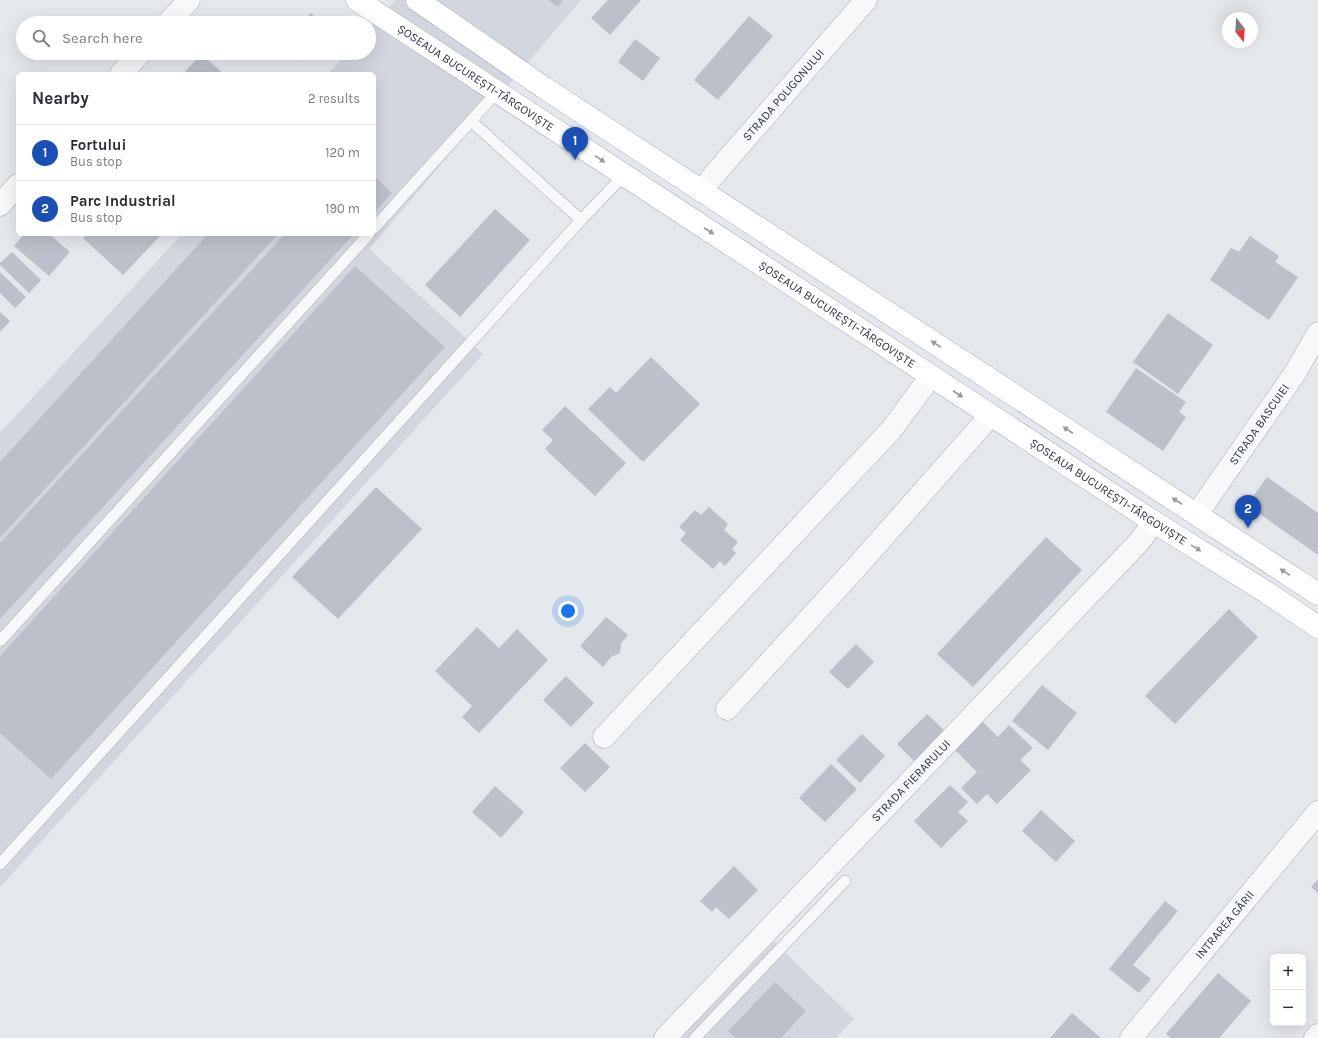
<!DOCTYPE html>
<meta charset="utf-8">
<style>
body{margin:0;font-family:Karla,sans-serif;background:#f7f7f7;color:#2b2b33}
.controls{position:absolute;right:12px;bottom:12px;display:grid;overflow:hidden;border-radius:6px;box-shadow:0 4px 16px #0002}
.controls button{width:36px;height:36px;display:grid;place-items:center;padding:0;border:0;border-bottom:1px solid #e1e1e2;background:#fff;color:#2b2b33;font:20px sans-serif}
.compass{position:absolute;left:1222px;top:12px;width:36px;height:36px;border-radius:50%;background:#fff;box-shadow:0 4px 16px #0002;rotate:163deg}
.you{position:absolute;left:568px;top:611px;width:14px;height:14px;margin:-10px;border:3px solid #fff;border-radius:50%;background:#1a73e8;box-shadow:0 0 0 6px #1a73e833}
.badge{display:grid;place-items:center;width:26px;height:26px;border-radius:50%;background:#0f766e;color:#fff;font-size:13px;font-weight:700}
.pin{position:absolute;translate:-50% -33px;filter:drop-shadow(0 1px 2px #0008)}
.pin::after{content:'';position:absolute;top:21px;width:14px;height:12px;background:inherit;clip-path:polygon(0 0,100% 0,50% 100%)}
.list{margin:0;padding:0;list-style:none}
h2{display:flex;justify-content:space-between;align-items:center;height:52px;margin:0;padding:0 16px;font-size:17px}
h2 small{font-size:13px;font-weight:400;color:#7c7c81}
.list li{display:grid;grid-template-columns:26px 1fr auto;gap:12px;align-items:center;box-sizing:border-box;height:56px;padding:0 16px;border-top:1px solid #e1e1e2}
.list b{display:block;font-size:15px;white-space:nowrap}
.list p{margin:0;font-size:13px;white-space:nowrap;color:#7c7c81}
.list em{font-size:13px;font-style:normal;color:#7c7c81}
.icon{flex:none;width:22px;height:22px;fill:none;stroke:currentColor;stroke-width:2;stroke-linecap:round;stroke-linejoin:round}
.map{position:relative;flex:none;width:1318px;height:1038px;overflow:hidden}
.search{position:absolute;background:#fff;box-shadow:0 4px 16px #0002;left:16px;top:16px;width:360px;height:44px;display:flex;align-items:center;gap:10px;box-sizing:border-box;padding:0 14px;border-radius:22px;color:#7c7c81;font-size:15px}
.panel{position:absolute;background:#fff;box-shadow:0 4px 16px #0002;left:16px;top:72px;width:360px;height:164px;border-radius:6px}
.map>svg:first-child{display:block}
.built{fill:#d2d6de}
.building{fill:#bbc0ca}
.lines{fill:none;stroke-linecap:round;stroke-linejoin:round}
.service-casing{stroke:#a9aeb7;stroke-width:12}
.minor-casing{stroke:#a9aeb7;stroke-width:23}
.primary-casing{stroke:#a3abb8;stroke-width:23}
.service{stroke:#f7f8fa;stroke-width:11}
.minor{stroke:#f7f8fa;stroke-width:22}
.primary{stroke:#fff;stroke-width:22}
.oneway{fill:#959aa2}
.labels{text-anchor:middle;stroke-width:3;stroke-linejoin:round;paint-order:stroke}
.street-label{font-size:12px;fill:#2b3445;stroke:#f4f6f9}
</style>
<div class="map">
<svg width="1318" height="1038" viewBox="0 0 1318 1038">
<rect width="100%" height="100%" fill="#e4e7ec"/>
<path class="built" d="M396,0H581L369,249L483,354L0,887V433L182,234H374V74H328L347,53H369V29Z
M774,942L854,1019L836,1038H680Z"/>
<path class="building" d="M548,0H563L558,7Z
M608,0H641L610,35L591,18Z
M311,13L321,23H302Z
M749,16L773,36L718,100L694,80Z
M635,39L660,58L643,81L618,62Z
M294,53H310L303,61Z
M201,54L224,74H183Z
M374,176L392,193L374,213Z
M495,209L530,240L460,317L425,285Z
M24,234H49L70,252L49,276L14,246Z
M87,234H162L123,275L83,238Z
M208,234H278L0,538V462Z
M285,234H354L0,619V543Z
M1250,236L1279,256L1275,262L1298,277L1269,320L1210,280L1231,248L1239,252Z
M12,252L41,280L29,293L0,265V263Z
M355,266L445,347L51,779L0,733V656Z
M0,272L26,297L15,308L0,293Z
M0,312L10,321L0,332Z
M1168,313L1213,345L1178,394L1133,362Z
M651,357L700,404L643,462L588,409L610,387L616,393Z
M1136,368L1186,402L1179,412L1186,417L1163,451L1106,412Z
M565,406L626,463L595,496L545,449L553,440L542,430Z
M1267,477L1318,513V555L1247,505Z
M376,487L422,529L338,619L292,577Z
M709,507L728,524L724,530L738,542L732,549L736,553L725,566L720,561L713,569L680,540L686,533L679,527L695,510L701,515Z
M1046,537L1082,570L973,687L937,654Z
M1229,609L1258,637L1175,724L1145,696Z
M606,617L628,635L621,643L620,653L611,657L603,667L580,646Z
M477,627L499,648L517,629L548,660L479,733L462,717L472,706L435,671Z
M856,644L874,662L848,689L829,672Z
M566,676L594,703L571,727L543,700Z
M1042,685L1077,713L1048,750L1012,721Z
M927,714L944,730L914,761L897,744Z
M981,720L998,737L1009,725L1033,748L1020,760L1031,770L997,804L987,794L977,804L961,788L977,772L953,748Z
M862,734L885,756L860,783L836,760Z
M585,743L610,767L585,792L560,768Z
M831,764L857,789L825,822L799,798Z
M950,785L968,802L958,812L968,821L941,848L914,821Z
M495,786L524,812L501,838L472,812Z
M1041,810L1075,841L1056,862L1022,831Z
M734,866L758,890L729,919L716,907L712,912L700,901Z
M1318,879V893L1311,887Z
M1165,901L1178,911L1133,965L1151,979L1139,993L1109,969Z
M1218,973L1251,1001L1219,1038H1171L1166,1034Z
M775,982L806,1011L781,1038H736L728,1031Z
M1072,1013L1101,1038H1050Z"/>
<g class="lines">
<defs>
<path id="service" d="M471,121L581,220
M374,228L497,92
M0,641L369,234
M0,864L581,220L624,175
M695,1038L845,881"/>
<g id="minor">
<path d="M168,23L189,0"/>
<path d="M121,74L140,53"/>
<path id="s1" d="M702,191L713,176L866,0"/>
<path d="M0,205L18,185"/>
<path id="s2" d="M1197,514L1295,373L1318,333"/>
<path d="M727,709L853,571L991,415"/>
<path d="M604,737L891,430L931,376"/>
<path id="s3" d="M665,1038L1139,542L1154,522"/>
<path id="s4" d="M1131,1038L1318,812"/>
<path d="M1315,1038L1318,1035"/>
</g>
<g id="primary">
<path id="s5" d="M357,0L1154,522L1266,592L1318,627"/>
<path d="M417,0L543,87L1318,594"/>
</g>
</defs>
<use href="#service" class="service-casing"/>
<use href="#minor" class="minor-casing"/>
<use href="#primary" class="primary-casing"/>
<use href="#service" class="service"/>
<use href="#minor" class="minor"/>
<use href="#primary" class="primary"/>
</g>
<defs><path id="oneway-solid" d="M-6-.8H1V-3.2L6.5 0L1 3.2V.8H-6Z"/></defs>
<g class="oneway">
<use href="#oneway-solid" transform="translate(600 159) rotate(34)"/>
<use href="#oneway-solid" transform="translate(709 231) rotate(33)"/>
<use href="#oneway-solid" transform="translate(936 344) rotate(-147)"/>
<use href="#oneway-solid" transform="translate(958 394) rotate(33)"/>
<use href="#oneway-solid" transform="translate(1068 430) rotate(-147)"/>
<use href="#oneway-solid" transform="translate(1177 501) rotate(-147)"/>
<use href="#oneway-solid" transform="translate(1196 548) rotate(32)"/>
<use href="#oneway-solid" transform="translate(1285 572) rotate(-147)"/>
</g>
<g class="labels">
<g class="street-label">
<text dy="4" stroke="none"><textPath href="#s5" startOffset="142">ȘOSEAUA BUCUREȘTI-TÂRGOVIȘTE</textPath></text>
<text dy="4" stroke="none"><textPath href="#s1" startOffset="126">STRADA POLIGONULUI</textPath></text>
<text dy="4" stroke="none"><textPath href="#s5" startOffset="574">ȘOSEAUA BUCUREȘTI-TÂRGOVIȘTE</textPath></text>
<text dy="4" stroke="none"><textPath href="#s2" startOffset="109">STRADA BASCUIEI</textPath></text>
<text dy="4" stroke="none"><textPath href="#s5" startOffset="898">ȘOSEAUA BUCUREȘTI-TÂRGOVIȘTE</textPath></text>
<text dy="4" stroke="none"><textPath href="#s3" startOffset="356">STRADA FIERARULUI</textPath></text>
<text dy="4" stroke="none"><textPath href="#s4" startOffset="147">INTRAREA GĂRII</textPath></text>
</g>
</g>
</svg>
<div class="controls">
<button>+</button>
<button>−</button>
</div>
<svg class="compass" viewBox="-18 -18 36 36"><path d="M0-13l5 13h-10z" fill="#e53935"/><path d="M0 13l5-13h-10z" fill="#7c7c81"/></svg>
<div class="you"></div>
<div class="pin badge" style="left:575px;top:160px;background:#1a4fb4">1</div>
<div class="pin badge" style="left:1248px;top:528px;background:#1a4fb4">2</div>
<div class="search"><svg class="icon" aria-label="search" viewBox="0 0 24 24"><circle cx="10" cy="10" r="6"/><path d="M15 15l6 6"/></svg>Search here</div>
<section class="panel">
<h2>Nearby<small>2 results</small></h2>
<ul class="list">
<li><span class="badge" style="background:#1a4fb4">1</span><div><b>Fortului</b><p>Bus stop</p></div><em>120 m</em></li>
<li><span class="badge" style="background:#1a4fb4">2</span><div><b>Parc Industrial</b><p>Bus stop</p></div><em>190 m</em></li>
</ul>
</section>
</div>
